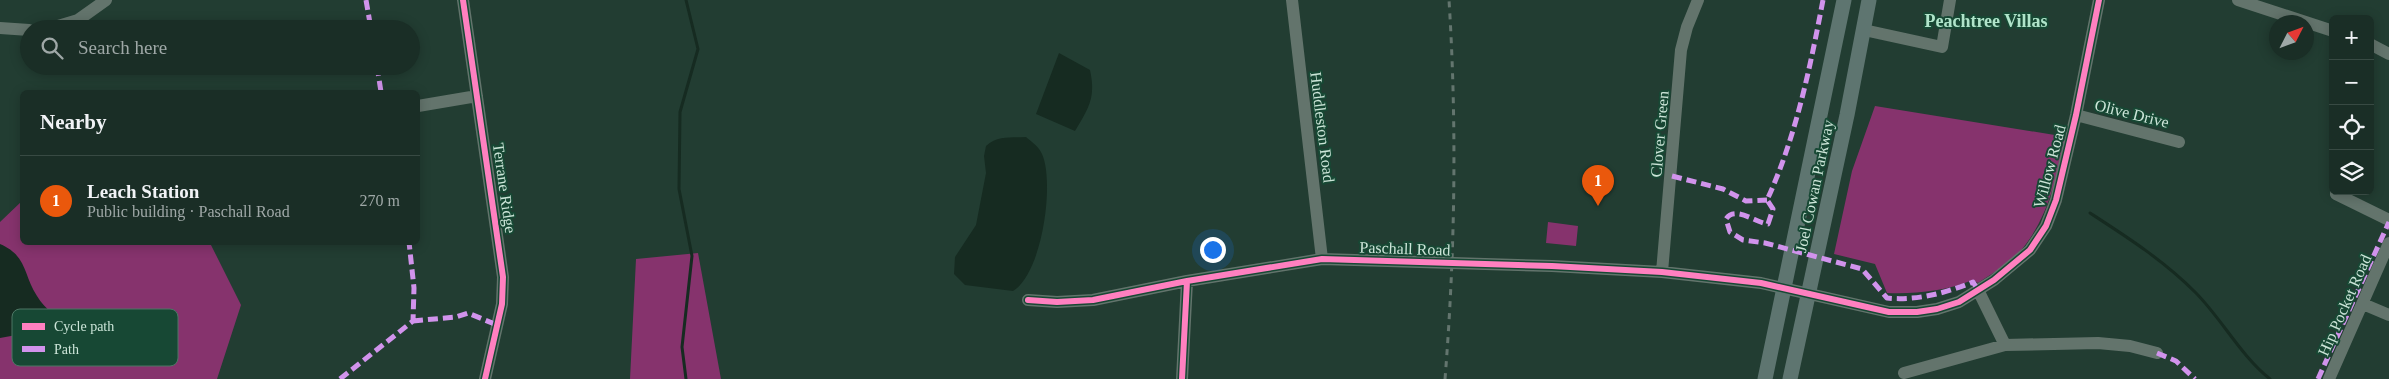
<!DOCTYPE html>
<meta charset="utf-8">
<style>
body{margin:0;font-family:"Times New Roman",serif;background:#23362e;color:#f1f3f6}
.controls{position:absolute;right:15px;top:15px;display:grid;overflow:hidden;border-radius:8px;box-shadow:0 2px 12px #0003}
.controls button{width:45px;height:45px;display:grid;place-items:center;padding:0;border:0;border-bottom:1px solid #384a43;background:#1a2e26;color:#f1f3f6;font:25px sans-serif}
.compass{position:absolute;left:2269px;top:15px;width:45px;height:45px;border-radius:50%;background:#1a2e26;box-shadow:0 2px 12px #0003;rotate:48deg}
.you{position:absolute;left:1212px;top:249px;width:18px;height:18px;margin:-12px;border:4px solid #fff;border-radius:50%;background:#1a73e8;box-shadow:0 0 0 8px #1a73e833}
.badge{display:grid;place-items:center;width:32px;height:32px;border-radius:50%;background:#ea580c;color:#fff;font-size:16px;font-weight:700}
.pin{position:absolute;translate:-50% -41px;filter:drop-shadow(0 1px 2px #0008)}
.pin::after{content:'';position:absolute;top:26px;width:18px;height:15px;background:inherit;clip-path:polygon(0 0,100% 0,50% 100%)}
.list{margin:0;padding:0;list-style:none}
h2{display:flex;justify-content:space-between;align-items:center;height:65px;margin:0;padding:0 20px;font-size:21px}
h2 small{font-size:16px;font-weight:400;color:#9fa8a7}
.list li{display:grid;grid-template-columns:32px 1fr auto;gap:15px;align-items:center;box-sizing:border-box;height:90px;padding:0 20px;border-top:1px solid #384a43}
.list b{display:block;font-size:19px;white-space:nowrap}
.list p{margin:0;font-size:16px;white-space:nowrap;color:#9fa8a7}
.list em{font-size:16px;font-style:normal;color:#9fa8a7}
.icon{flex:none;width:28px;height:28px;fill:none;stroke:currentColor;stroke-width:2;stroke-linecap:round;stroke-linejoin:round}
.map{position:relative;flex:none;width:2389px;height:379px;overflow:hidden}
.search{position:absolute;background:#1a2e26;box-shadow:0 2px 12px #0003;left:20px;top:20px;width:400px;height:55px;display:flex;align-items:center;gap:12px;box-sizing:border-box;padding:0 18px;border-radius:28px;color:#9fa8a7;font-size:19px}
.panel{position:absolute;background:#1a2e26;box-shadow:0 2px 12px #0003;left:20px;top:90px;width:400px;height:155px;border-radius:8px}
.map>svg:first-child{display:block}
.green{fill:#86336d}
.water{fill:#162b21}
.lines{fill:none;stroke-linecap:round;stroke-linejoin:round}
.stream{stroke:#162b21;stroke-width:3}
.minor{stroke:#63746c;stroke-width:12}
.major{stroke:#5e7570;stroke-width:15}
.rail{stroke:#63756e;stroke-width:3;stroke-dasharray:6 6;stroke-linecap:butt}
.quiet{stroke:#d193ec;stroke-width:5;stroke-dasharray:10 5;stroke-linecap:butt}
.cycleway-casing{stroke:#174834;stroke-width:9}
.cycleway{stroke:#ff80c0;stroke-width:6}
.labels{text-anchor:middle;stroke-width:4;stroke-linejoin:round;paint-order:stroke}
.street-label{font-size:16px;fill:#cce5d8;stroke:#174834}
.neighbourhood-label{font-size:18px;font-weight:bold;fill:#b0e4ca;stroke:#174834}
.key{fill:#174834;stroke:#4d7765;stroke-width:1}
.key-label{font-size:14px;fill:#cce5d8}
</style>
<div class="map">
<svg width="2389" height="379" viewBox="0 0 2389 379">
<rect width="100%" height="100%" fill="#223d32"/>
<path class="green" d="M1875,106L2067,137C2055,181 2046,230 2010,261C2000,269 1988,276 1978,283L1973,280C1945,291 1917,294 1887,293L1875,264L1834,254L1852,171Z
M22,201V242L210,243L241,305L217,379H0V222Z
M1548,222L1578,226L1576,246L1546,243Z
M698,253L721,379H630L636,259Z"/>
<path class="water" d="M1059,53L1090,70C1096,98 1089,107 1075,131L1036,114Z
M1026,137C1032,142 1039,147 1042,154C1055,183 1042,274 1013,291L965,285L954,274L955,257L976,225L986,173L984,156L986,146C998,135 1011,138 1026,137Z
M0,244C28,256 23,275 37,296C45,310 60,318 69,330V335L63,338L22,334L0,338Z"/>
<g class="lines">
<path class="stream" d="M686,0L698,49L680,112L679,189L692,256L682,347L686,379
M2090,213C2127,237 2163,260 2195,292C2222,319 2240,355 2270,379"/>
<path class="minor" d="M463,0L503,277L502,304L485,379
M1292,0L1322,259
M2238,0L2333,31
M0,28L29,30
M48,29L78,20L106,0
M1864,30L1942,47L1950,0
M2370,44L2389,54
M418,106L477,96
M2076,115L2179,142
M2336,194L2389,220
M1662,272L1681,50L1687,27L1698,0
M1978,290L2005,345
M1028,300L1057,302L1093,300L1187,281L1322,259L1552,266L1662,272L1761,283L1889,312H1917L1937,309L1959,302L1994,280L2030,250L2046,226L2056,200L2076,115L2099,0
M2363,304L2389,315
M1904,373L2005,345L2098,343L2130,346L2157,353
M1182,379L1187,281
M2329,379L2389,243"/>
<path class="major" d="M1765,379L1844,0
M1790,379L1847,115L1869,0"/>
<path class="rail" d="M1445,379C1455,253 1457,126 1449,0"/>
<path class="quiet" d="M366,0L371,29
M1823,0C1810,68 1796,137 1767,200L1773,209L1768,224C1756,223 1735,205 1726,219L1730,232L1743,240L1765,243L1862,269L1887,298C1916,301 1946,293 1973,282L1978,290
M377,66L381,92
M1672,176L1723,189L1746,201L1767,200
M413,321L456,317L468,313L497,325
M2157,353L2176,361L2195,379
M340,379L413,321L414,288L409,242
M2318,379L2389,222"/>
<defs>
<path id="cycleway" d="M463,0L503,277L502,304L485,379
M1028,300L1057,302L1093,300L1187,281L1322,259L1552,266L1662,272L1761,283L1889,312H1917L1937,309L1959,302L1994,280L2030,250L2046,226L2056,200L2076,115L2099,0
M1182,379L1187,281"/>
</defs>
<use href="#cycleway" class="cycleway-casing"/>
<use href="#cycleway" class="cycleway"/>
</g>
<g class="labels">
<g class="street-label">
<text transform="translate(2132 113) rotate(14)" y="6">Olive Drive</text>
<text transform="translate(1323 127) rotate(83)" y="6">Huddleston Road</text>
<text transform="translate(1659 134) rotate(-85)" y="6">Clover Green</text>
<text transform="translate(2049 166) rotate(-75)" y="6">Willow Road</text>
<text transform="translate(1814 186) rotate(-78)" y="6">Joel Cowan Parkway</text>
<text transform="translate(505 188) rotate(82)" y="6">Terrane Ridge</text>
<text transform="translate(1405 248) rotate(2)" y="6">Paschall Road</text>
<text transform="translate(2344 305) rotate(-66)" y="6">Hip Pocket Road</text>
</g>
<g class="neighbourhood-label">
<text x="1986" y="27">Peachtree Villas</text>
</g>
</g>
<rect x="12" y="309" width="166" height="57" rx="8" class="key"/>
<rect x="22" y="323" width="23" height="7" fill="#ff80c0"/>
<rect x="22" y="346" width="23" height="6" fill="#d193ec"/>
<g class="key-label">
<text x="54" y="331">Cycle path</text>
<text x="54" y="354">Path</text>
</g>
</svg>
<div class="controls">
<button>+</button>
<button>−</button>
<button><svg class="icon" aria-label="locate" viewBox="0 0 24 24"><circle cx="12" cy="12" r="6"/><path d="M12 2v4M12 18v4M2 12h4M18 12h4"/></svg></button>
<button><svg class="icon" aria-label="layers" viewBox="0 0 24 24"><path d="M12 4l9 5-9 5-9-5zM3 14l9 5 9-5"/></svg></button>
</div>
<svg class="compass" viewBox="-18 -18 36 36"><path d="M0-13l5 13h-10z" fill="#e53935"/><path d="M0 13l5-13h-10z" fill="#9fa8a7"/></svg>
<div class="you"></div>
<div class="pin badge" style="left:1598px;top:206px">1</div>
<div class="search"><svg class="icon" aria-label="search" viewBox="0 0 24 24"><circle cx="10" cy="10" r="6"/><path d="M15 15l6 6"/></svg>Search here</div>
<section class="panel">
<h2>Nearby<small></small></h2>
<ul class="list">
<li><span class="badge">1</span><div><b>Leach Station</b><p>Public building · Paschall Road</p></div><em>270 m</em></li>
</ul>
</section>
</div>
